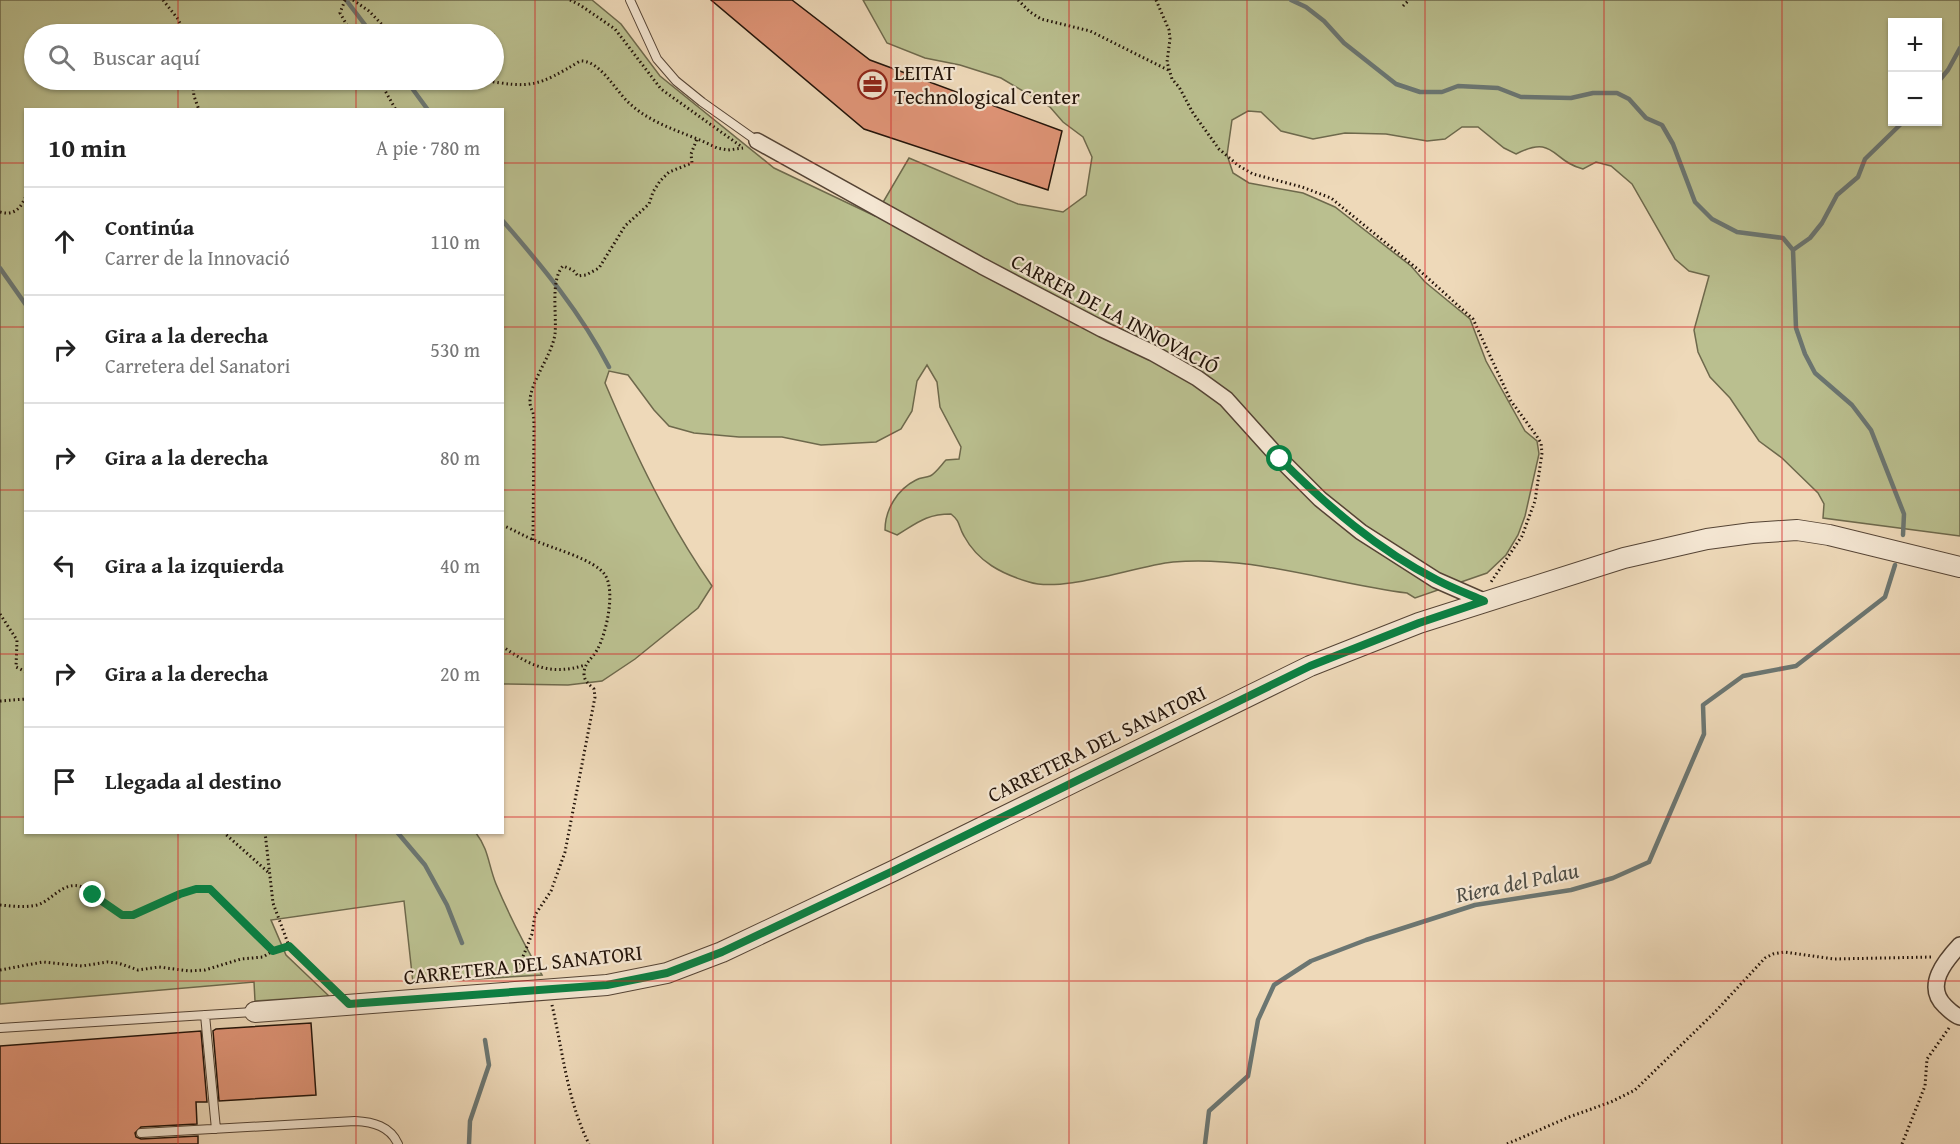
<!DOCTYPE html>
<html lang="es">
<meta charset="utf-8">
<style>
body{margin:0;font-family:"Gentium Book Plus",serif;background:#f2f2f2;color:#222}
.controls{position:absolute;right:18px;top:18px;display:grid;overflow:hidden;border-radius:0px;box-shadow:0 2px 4px #0004}
.controls button{width:54px;height:54px;display:grid;place-items:center;padding:0;border:0;border-bottom:2px solid #e0e0e0;background:#fff;color:#222;font:30px sans-serif}
.stop{position:absolute;width:18px;height:18px;margin:-14px;border:4px solid #0b8043;border-radius:50%;background:#fff}
.stop.end{background:#0b8043;border-color:#fff;box-shadow:0 2px 6px #0008}
.list{margin:0;padding:0;list-style:none}
h2{display:flex;justify-content:space-between;align-items:center;height:78px;margin:0;padding:0 24px;font-size:26px}
h2 small{font-size:20px;font-weight:400;color:#767676}
.list li{display:grid;grid-template-columns:39px 1fr auto;gap:18px;align-items:center;box-sizing:border-box;height:108px;padding:0 24px;border-top:2px solid #e0e0e0}
.list b{display:block;font-size:22px;white-space:nowrap}
.list p{margin:0;font-size:20px;white-space:nowrap;color:#767676}
.list em{font-size:20px;font-style:normal;color:#767676}
.icon{flex:none;width:33px;height:33px;fill:none;stroke:currentColor;stroke-width:2;stroke-linecap:round;stroke-linejoin:round}
.map{position:relative;flex:none;width:1960px;height:1144px;overflow:hidden}
.search{position:absolute;background:#fff;box-shadow:0 2px 4px #0004;left:24px;top:24px;width:480px;height:66px;display:flex;align-items:center;gap:15px;box-sizing:border-box;padding:0 21px;border-radius:33px;color:#767676;font-size:22px}
.panel{position:absolute;background:#fff;box-shadow:0 2px 4px #0004;left:24px;top:108px;width:480px;height:726px;border-radius:0px}
.map>svg:first-child{display:block}
.green{fill:#babf8f;stroke:#6e694c;stroke-width:1.5;fill-rule:evenodd}
.lines{fill:none;stroke-linecap:round;stroke-linejoin:round}
.stream{stroke:#6b7672;stroke-width:4.5}
.building{fill:#e19578;stroke:#221309;stroke-width:1.5}
.service-casing{stroke:#554435;stroke-width:10}
.minor-casing{stroke:#554435;stroke-width:18}
.tertiary-casing{stroke:#554435;stroke-width:22}
.path{stroke:#221309;stroke-width:3;stroke-dasharray:1.5 3;stroke-linecap:butt}
.service{stroke:#f4e6d2;stroke-width:8}
.minor{stroke:#f4e6d2;stroke-width:15}
.tertiary{stroke:#f4e6d2;stroke-width:20}
.route{stroke:#0b8043;stroke-width:8}
.grid{fill:none;stroke:#d62828;stroke-width:1.5;stroke-opacity:0.55}
.labels{text-anchor:middle;stroke-width:4.5;stroke-linejoin:round;paint-order:stroke}
.poi-label{font-size:21px;fill:#221309;stroke:#f4e6d2;text-anchor:start}
.street-label{font-size:21px;fill:#221309;stroke:#f4e6d2}
.water-label{font-size:22px;font-style:italic;fill:#4d4d46;stroke:#f4e6d2}
</style>
<div class="map">
<svg width="1960" height="1144" viewBox="0 0 1960 1144">
<rect width="100%" height="100%" fill="#eed9b9"/>
<filter id="stains"><feTurbulence type="fractalNoise" baseFrequency=".00333" numOctaves="4"/><feColorMatrix values="0 0 0 0 .2 0 0 0 0 .09 0 0 0 0 .02 0 0 0 .5 -.17"/></filter>
<radialGradient id="worn" r=".72"><stop offset=".6" stop-color="#630" stop-opacity="0"/><stop offset="1" stop-color="#630" stop-opacity=".3"/></radialGradient>
<path class="green" d="M0,0H592L621,24L660,76L774,168L875,216L909,158L1018,204L1063,212L1086,195L1092,157L1083,137L1063,122L1050,107L1001,78L960,65L925,58L887,43L863,0H1960V536L1823,518L1824,504L1818,493L1782,458L1759,441L1730,398L1710,377L1698,352L1694,330L1709,276L1689,271L1675,259L1632,184L1611,166L1596,162L1583,169C1551,161 1555,134 1516,154L1504,148L1478,127H1462L1445,139L1427,141L1386,134L1345,133L1313,139L1281,131L1261,112L1248,111L1232,120L1227,155L1233,173L1249,183L1303,193L1335,207L1411,266L1425,282L1470,319L1486,361L1525,431L1537,441L1539,454L1525,516L1518,535L1506,555L1487,573L1415,598L1407,593C1329,583 1252,555 1173,562C1135,566 1063,593 1029,582C1002,574 978,562 964,536C958,526 961,522 951,514C926,514 917,523 897,535L885,530C885,509 898,489 916,480C921,477 925,478 930,476C935,474 942,464 946,460L959,459L961,447L940,407L937,382L927,365L917,381L912,411L901,429L876,442L821,445L782,437H739L694,433L669,426L654,410L628,375L609,371L605,383C635,454 668,523 712,586L698,608L635,659L602,681L568,685L503,684L502,110H26V832L476,833C489,850 488,864 496,884C509,915 525,946 542,975L413,983L404,901L271,920L286,955L329,996L255,1001L254,982L0,1004ZM1892,22H1938V122H1892ZM34,34H494V80H34Z"/>
<g class="lines">
<path class="stream" d="M346,0L372,34
M1291,0L1306,7L1324,21L1344,43L1396,84L1420,92H1442L1458,86L1498,88L1521,97L1571,98L1593,93H1617L1629,99L1646,118L1662,125L1673,144L1695,202L1712,219L1737,232L1783,238L1793,250
M406,80L428,110
M1938,82L1948,70L1960,48
M502,220C542,266 581,313 609,367
M0,268L26,305
M1903,535L1904,514L1871,430L1852,405L1815,373L1805,354L1796,328L1793,250L1810,238L1822,223L1837,195L1858,177L1865,159L1903,122
M397,832L425,865L447,905L462,943
M469,1144L470,1121L489,1065L485,1040
M1205,1144L1209,1111L1248,1076L1258,1020L1274,985L1311,961L1366,940L1475,905L1571,890L1613,878L1649,862L1704,734L1703,705L1743,676L1796,666L1885,597L1895,565"/>
</g>
<path class="building" d="M711,0H792L870,60L1062,131L1048,190L864,129Z
M311,1023L316,1095L219,1101L213,1031L216,1029Z
M201,1031L207,1102H196L197,1124L141,1127L135,1133L136,1137L141,1139L198,1136V1144H0V1046Z"/>
<g class="lines">
<defs>
<path id="service" d="M630,0L657,59L676,81L702,102L757,141
M205,1015L216,1129
M0,1028L253,1012
M141,1133L355,1121C373,1122 390,1126 398,1144"/>
<path id="minor" d="M757,141L982,266L1102,329L1153,353L1197,378L1226,399L1280,459L1320,499L1361,532L1436,580L1484,601
M1960,945C1945,961 1924,986 1945,1006C1949,1010 1954,1015 1960,1017"/>
<path id="tertiary" d="M255,1012L607,985L667,973L722,952L893,871L1310,666L1419,623L1624,558L1707,539L1752,533L1797,530L1829,535L1960,567"/>
</defs>
<use href="#service" class="service-casing"/>
<use href="#minor" class="minor-casing"/>
<use href="#tertiary" class="tertiary-casing"/>
<path class="path" d="M163,0L178,19L185,34
M345,0L340,13L352,34
M353,0L369,11L391,34
M570,0L580,5L615,29L661,89L742,147
M1018,0L1030,12L1041,19L1090,31L1168,70
M1156,0L1169,30L1170,39L1167,62L1172,79L1179,87L1193,113L1219,149L1239,166L1253,174L1302,187L1331,198L1420,271L1473,319L1511,401L1536,435L1541,443L1542,453L1535,501L1522,536L1491,582
M1403,6L1409,0
M192,80L194,96L199,110
M379,80L396,110
M484,80C530,89 539,86 580,61C599,60 614,88 627,101C652,126 686,132 717,148L728,150L743,148
M0,212C14,216 21,208 26,196
M502,525C514,530 524,536 536,541C552,548 596,560 605,575C616,591 606,635 597,650C592,659 584,663 584,674C584,681 589,684 594,689L595,697L565,852L551,891L535,915L532,934L520,964V975
M533,540L534,431C534,425 534,418 533,412C532,411 530,405 530,403C529,383 552,356 555,334C557,315 550,280 563,266L573,270L578,276L586,275L599,268L625,226L649,204L653,192L660,181L669,172L692,163L691,154L697,139
M0,614L17,640L16,667L26,672
M502,646C530,666 551,676 585,665
M0,701L26,699
M223,832L269,873
M265,832L273,903L289,946L333,989
M0,905C12,906 25,908 37,905C52,901 63,880 82,887C99,894 112,918 133,915C142,914 150,909 158,905C175,896 191,889 210,889L273,951L289,946
M0,970L43,962L82,966L107,962L118,963L138,970L159,967L189,971L205,970L241,959L263,957L273,951
M552,1005C563,1052 567,1100 589,1144
M1507,1144L1569,1117L1611,1102L1635,1090L1715,1012L1765,958L1773,954L1784,952L1834,959L1932,957
M1902,1144L1925,1086L1927,1059L1949,1028"/>
<use href="#service" class="service"/>
<use href="#minor" class="minor"/>
<use href="#tertiary" class="tertiary"/>
</g>
<g class="lines">
<path class="route" d="M93,895L122,915H133L180,894L196,889H210L273,951L289,946L349,1004L607,985L667,973L722,952L893,871L1310,666L1419,623L1484,601C1468,594 1452,588 1437,580C1378,550 1327,506 1280,459"/>
</g>
<path class="grid" d="M178,0V34M356,0V34M535,0V1144M713,0V1144M891,0V1144M1069,0V1144M1247,0V1144M1425,0V1144M1604,0V1144M1782,0V1144M178,80V110M356,80V110M0,163H26M502,163H1960M0,327H26M502,327H1960M0,490H26M502,490H1960M0,654H26M502,654H1960M0,817H26M502,817H1960M178,832V1144M356,832V1144M0,981H1960"/>
<defs>
<symbol id="office-ring" viewBox="-11 -11 22 22"><circle r="9.5" fill="#f4e6d2" stroke="#8f2418" stroke-width="1.5"/><path d="M-6-3h4V-5.5h4V-3h4V5H-6ZM-1-4.5V-3h2v-1.5ZM-6 0V1H6V0Z" fill="#8f2418"/></symbol>
</defs>
<g fill-rule="evenodd">
<use href="#office-ring" x="856" y="68" width="33" height="33"/>
</g>
<g class="labels">
<g class="poi-label">
<text x="894" y="80">LEITAT<tspan x="894" dy="24">Technological Center</tspan></text>
</g>
<g class="street-label">
<text transform="translate(1115 314) rotate(28)" y="7">CARRER DE LA INNOVACIÓ</text>
<text transform="translate(1097 744) rotate(-26)" y="7">CARRETERA DEL SANATORI</text>
<text transform="translate(523 965) rotate(-6)" y="7">CARRETERA DEL SANATORI</text>
</g>
<g class="water-label">
<text transform="translate(1517 882) rotate(-12)" y="8">Riera del Palau</text>
</g>
</g>
<rect width="100%" height="100%" filter="url(#stains)"/>
<rect width="100%" height="100%" fill="url(#worn)"/>
</svg>
<div class="controls">
<button>+</button>
<button>−</button>
</div>
<div class="stop" style="left:1280px;top:459px"></div>
<div class="stop end" style="left:93px;top:895px"></div>
<div class="search"><svg class="icon" aria-label="search" viewBox="0 0 24 24"><circle cx="10" cy="10" r="6"/><path d="M15 15l6 6"/></svg>Buscar aquí</div>
<section class="panel">
<h2>10 min<small>A pie · 780 m</small></h2>
<ul class="list">
<li><svg class="icon" aria-label="ahead" viewBox="0 0 24 24"><path d="M12 20V5M6 11l6-6 6 6"/></svg><div><b>Continúa</b><p>Carrer de la Innovació</p></div><em>110 m</em></li>
<li><svg class="icon" aria-label="right" viewBox="0 0 24 24"><path d="M7 20v-9h11M14 6l5 5-5 5"/></svg><div><b>Gira a la derecha</b><p>Carretera del Sanatori</p></div><em>530 m</em></li>
<li><svg class="icon" aria-label="right" viewBox="0 0 24 24"><path d="M7 20v-9h11M14 6l5 5-5 5"/></svg><div><b>Gira a la derecha</b></div><em>80 m</em></li>
<li><svg class="icon" aria-label="left" viewBox="0 0 24 24"><path d="M17 20v-9H6M10 6l-5 5 5 5"/></svg><div><b>Gira a la izquierda</b></div><em>40 m</em></li>
<li><svg class="icon" aria-label="right" viewBox="0 0 24 24"><path d="M7 20v-9h11M14 6l5 5-5 5"/></svg><div><b>Gira a la derecha</b></div><em>20 m</em></li>
<li><svg class="icon" aria-label="arrive" viewBox="0 0 24 24"><path d="M6 21V4h12l-3 4 3 4H6"/></svg><div><b>Llegada al destino</b></div></li>
</ul>
</section>
</div>
